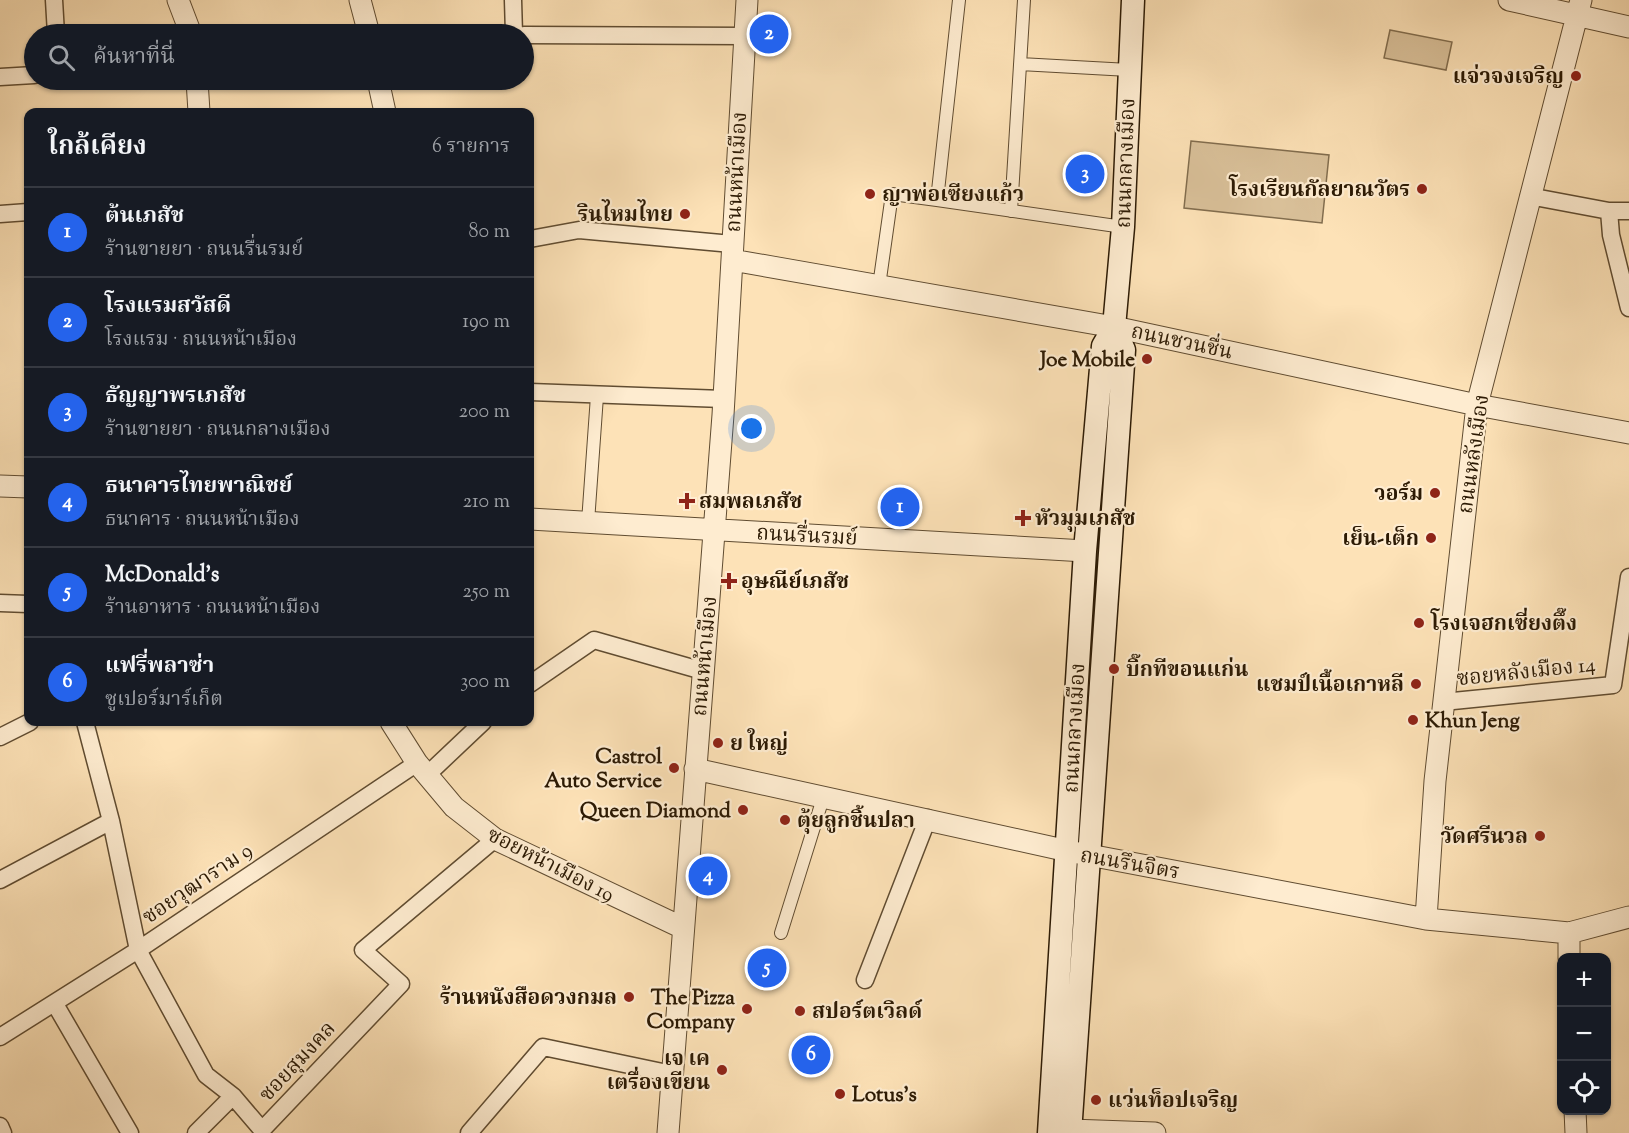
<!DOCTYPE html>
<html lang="th">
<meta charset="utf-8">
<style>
body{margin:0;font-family:"Sorts Mill Goudy","Noto Serif Thai",serif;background:#20242c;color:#f1f3f6}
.controls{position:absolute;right:18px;bottom:18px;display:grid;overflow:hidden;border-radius:12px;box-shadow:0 2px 4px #0004}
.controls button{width:54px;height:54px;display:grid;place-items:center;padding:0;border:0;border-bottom:2px solid #363941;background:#171b24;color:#f1f3f6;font:30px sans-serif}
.you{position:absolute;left:752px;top:429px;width:21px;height:21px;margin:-15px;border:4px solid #fff;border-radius:50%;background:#1a73e8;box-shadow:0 0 0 9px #1a73e833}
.badge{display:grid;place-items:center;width:39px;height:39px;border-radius:50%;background:#2563eb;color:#fff;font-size:20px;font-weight:700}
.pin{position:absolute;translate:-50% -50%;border:3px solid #fff;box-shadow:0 2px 6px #0006}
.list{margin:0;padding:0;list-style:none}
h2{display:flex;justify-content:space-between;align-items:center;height:78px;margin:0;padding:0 24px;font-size:26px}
h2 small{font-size:20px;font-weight:400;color:#9ea1a6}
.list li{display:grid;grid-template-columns:39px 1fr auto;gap:18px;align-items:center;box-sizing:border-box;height:90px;padding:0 24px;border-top:2px solid #363941}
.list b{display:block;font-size:22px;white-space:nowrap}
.list p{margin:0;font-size:20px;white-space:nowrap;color:#9ea1a6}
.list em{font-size:20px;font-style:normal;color:#9ea1a6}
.icon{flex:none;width:33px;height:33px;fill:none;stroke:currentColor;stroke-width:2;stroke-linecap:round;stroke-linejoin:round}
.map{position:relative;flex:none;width:1629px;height:1133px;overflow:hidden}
.search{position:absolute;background:#171b24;box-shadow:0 2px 4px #0004;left:24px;top:24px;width:510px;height:66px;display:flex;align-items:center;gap:15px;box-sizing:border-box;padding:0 21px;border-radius:33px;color:#9ea1a6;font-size:22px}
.panel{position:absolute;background:#171b24;box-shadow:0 2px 4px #0004;left:24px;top:108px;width:510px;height:618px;border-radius:12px}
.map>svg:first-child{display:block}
.green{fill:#d9c099;stroke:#826d4e;stroke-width:1.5}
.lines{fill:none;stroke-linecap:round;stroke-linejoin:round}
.pedestrian-casing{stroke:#604c31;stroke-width:14}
.minor-casing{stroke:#604c31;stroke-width:19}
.tertiary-casing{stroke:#604c31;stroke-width:23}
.secondary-casing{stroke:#2c1a04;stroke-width:25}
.pedestrian{stroke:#feecd0;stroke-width:12}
.minor{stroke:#feecd0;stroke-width:16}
.tertiary{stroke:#feecd0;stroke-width:21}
.secondary{stroke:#feecd0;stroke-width:22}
.poi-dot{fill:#8f2418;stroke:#feecd0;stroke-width:2}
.labels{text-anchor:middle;stroke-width:4.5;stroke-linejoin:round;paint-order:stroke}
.poi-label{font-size:21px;font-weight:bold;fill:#2c1a04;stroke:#feecd0;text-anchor:end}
.street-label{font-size:21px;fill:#2c1a04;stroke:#feecd0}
</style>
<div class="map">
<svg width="1629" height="1133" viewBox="0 0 1629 1133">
<rect width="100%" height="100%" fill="#fde2b7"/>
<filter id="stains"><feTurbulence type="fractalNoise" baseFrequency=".00333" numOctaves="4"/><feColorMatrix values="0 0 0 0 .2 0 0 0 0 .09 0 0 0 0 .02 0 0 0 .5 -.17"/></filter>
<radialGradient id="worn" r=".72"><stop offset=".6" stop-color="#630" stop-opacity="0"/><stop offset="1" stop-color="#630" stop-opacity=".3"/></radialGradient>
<path class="green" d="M1390,30L1452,42L1446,70L1384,58Z
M1191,141L1329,155L1322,223L1184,208Z"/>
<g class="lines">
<defs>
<path id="pedestrian" d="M959,0L937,200L1123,227
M1020,64L1129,70
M1011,211L1024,0
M879,286L892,194L937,200
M588,522L597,396
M781,933L824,795"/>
<path id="minor" d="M54,0L56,34
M513,0L514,34
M524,35L745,36
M0,77L34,75
M1529,196L1609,211H1629
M1609,211L1611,235L1629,308
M0,214L28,212
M530,239L579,230L732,244
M530,392L723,399
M0,603L28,604
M530,684L594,640L703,671
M1443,702L1613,685L1629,577
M85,722L111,821L138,950L206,1075L233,1096L262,1130L401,984L363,950L495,839
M0,737L30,722
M427,775L483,722
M0,880L111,821
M865,980L928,818
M55,1004L130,1133
M0,1037L138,950L417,763
M0,1126L3,1133
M196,1133L233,1096
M469,1133L543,1047L672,1074"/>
<path id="tertiary" d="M178,0L191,34
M360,0L369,34
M1509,0L1629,27
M197,80L199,112
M378,80L385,112
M732,260L1114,327L1477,405L1629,433
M0,486L28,487
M530,519L1085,551
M391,722L417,763L454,807L495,839L683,928
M695,769L1068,851L1426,919L1569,933L1629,917
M1426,919L1435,781L1477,405L1581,0
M1569,933V958
M1575,1110L1576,1133
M1070,1130L1155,1133
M668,1133L723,415L747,0"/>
<path id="secondary" d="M1049,1133L1085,551L1103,346L1114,327L1123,227L1133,0
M1070,1133L1124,350L1114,327"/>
</defs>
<use href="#pedestrian" class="pedestrian-casing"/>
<use href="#minor" class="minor-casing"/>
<use href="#tertiary" class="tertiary-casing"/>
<use href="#secondary" class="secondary-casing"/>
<use href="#pedestrian" class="pedestrian"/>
<use href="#minor" class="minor"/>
<use href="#tertiary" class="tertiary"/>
<use href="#secondary" class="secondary"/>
</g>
<g class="poi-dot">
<circle cx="1576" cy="76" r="6"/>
<circle cx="1422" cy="189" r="6"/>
<circle cx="870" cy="194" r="6"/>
<circle cx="685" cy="214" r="6"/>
<circle cx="1147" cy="359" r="6"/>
<circle cx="1435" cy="493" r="6"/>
<path d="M684 492h6v6h6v6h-6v6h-6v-6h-6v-6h6z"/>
<path d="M1020 509h6v6h6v6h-6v6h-6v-6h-6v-6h6z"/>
<circle cx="1431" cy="538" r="6"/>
<path d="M726 572h6v6h6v6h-6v6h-6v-6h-6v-6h6z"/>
<circle cx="1419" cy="623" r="6"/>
<circle cx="1114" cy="669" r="6"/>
<circle cx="1416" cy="684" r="6"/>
<circle cx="1413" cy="720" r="6"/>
<circle cx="718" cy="743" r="6"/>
<circle cx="674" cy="768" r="6"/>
<circle cx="743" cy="810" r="6"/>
<circle cx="785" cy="820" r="6"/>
<circle cx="1540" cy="836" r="6"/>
<circle cx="629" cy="997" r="6"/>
<circle cx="747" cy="1009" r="6"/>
<circle cx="800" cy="1011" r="6"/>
<circle cx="722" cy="1070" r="6"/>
<circle cx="840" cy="1094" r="6"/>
<circle cx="1096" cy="1100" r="6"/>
</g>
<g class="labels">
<g class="poi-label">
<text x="1564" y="83">แจ่วจงเจริญ</text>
<text x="1410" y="196">โรงเรียนกัลยาณวัตร</text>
<text x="882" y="201" text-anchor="start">ญาพ่อเซียงแก้ว</text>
<text x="673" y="221">รินไหมไทย</text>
<text x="1135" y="366">Joe Mobile</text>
<text x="1423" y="500">วอร์ม</text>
<text x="699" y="508" text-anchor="start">สมพลเภสัช</text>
<text x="1035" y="525" text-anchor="start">หัวมุมเภสัช</text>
<text x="1419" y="545">เย็น-เต็ก</text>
<text x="741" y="588" text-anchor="start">อุษณีย์เภสัช</text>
<text x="1431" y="630" text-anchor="start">โรงเจฮกเซี่ยงตึ๊ง</text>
<text x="1126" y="676" text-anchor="start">บิ๊กทีขอนแก่น</text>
<text x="1404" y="691">แชมป์เนื้อเกาหลี</text>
<text x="1425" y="727" text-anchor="start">Khun Jeng</text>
<text x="730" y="750" text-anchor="start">ย ใหญ่</text>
<text x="662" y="763">Castrol<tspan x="662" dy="24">Auto Service</tspan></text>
<text x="731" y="817">Queen Diamond</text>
<text x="797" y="827" text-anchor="start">ตุ้ยลูกชิ้นปลา</text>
<text x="1528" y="843">วัดศรีนวล</text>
<text x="617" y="1004">ร้านหนังสือดวงกมล</text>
<text x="735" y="1004">The Pizza<tspan x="735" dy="24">Company</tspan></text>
<text x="812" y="1018" text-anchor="start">สปอร์ตเวิลด์</text>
<text x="710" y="1065">เจ เค<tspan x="710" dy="24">เตรื่องเขียน</tspan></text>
<text x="852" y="1101" text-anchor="start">Lotus's</text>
<text x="1108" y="1107" text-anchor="start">แว่นท็อปเจริญ</text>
</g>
<g class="street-label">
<text transform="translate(1125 163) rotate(-88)" y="7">ถนนกลางเมือง</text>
<text transform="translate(736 172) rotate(-87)" y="7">ถนนหน้าเมือง</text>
<text transform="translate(1182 341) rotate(12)" y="7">ถนนชวนชื่น</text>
<text transform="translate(1473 454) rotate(-82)" y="7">ถนนหลังเมือง</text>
<text transform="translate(807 535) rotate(3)" y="7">ถนนรื่นรมย์</text>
<text transform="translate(704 656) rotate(-85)" y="7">ถนนหน้าเมือง</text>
<text transform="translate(1526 671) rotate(-6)" y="7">ซอยหลังเมือง 14</text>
<text transform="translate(1074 728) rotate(-87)" y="7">ถนนกลางเมือง</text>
<text transform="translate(1130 863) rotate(10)" y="7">ถนนรึนจิตร</text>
<text transform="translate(551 864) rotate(27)" y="7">ซอยหน้าเมือง 19</text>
<text transform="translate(197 883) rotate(-34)" y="7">ซอยวุฒาราม 9</text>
<text transform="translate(297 1061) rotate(-47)" y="7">ซอยสุมงคล</text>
</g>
</g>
<rect width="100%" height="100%" filter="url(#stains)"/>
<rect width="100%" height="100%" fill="url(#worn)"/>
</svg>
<div class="controls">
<button>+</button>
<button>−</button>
<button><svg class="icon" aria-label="locate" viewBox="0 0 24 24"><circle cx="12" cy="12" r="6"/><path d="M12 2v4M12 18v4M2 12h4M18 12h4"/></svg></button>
</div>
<div class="you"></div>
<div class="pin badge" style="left:900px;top:507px">1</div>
<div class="pin badge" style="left:769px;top:34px">2</div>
<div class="pin badge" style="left:1085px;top:174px">3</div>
<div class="pin badge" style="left:708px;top:876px">4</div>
<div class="pin badge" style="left:767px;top:968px">5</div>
<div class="pin badge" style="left:811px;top:1055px">6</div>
<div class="search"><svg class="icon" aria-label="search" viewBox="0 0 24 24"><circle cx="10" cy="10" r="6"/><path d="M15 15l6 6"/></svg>ค้นหาที่นี่</div>
<section class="panel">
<h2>ใกล้เคียง<small>6 รายการ</small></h2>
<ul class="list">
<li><span class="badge">1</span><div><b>ต้นเภสัช</b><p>ร้านขายยา · ถนนรื่นรมย์</p></div><em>80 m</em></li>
<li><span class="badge">2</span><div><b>โรงแรมสวัสดี</b><p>โรงแรม · ถนนหน้าเมือง</p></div><em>190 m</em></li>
<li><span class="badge">3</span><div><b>ธัญญาพรเภสัช</b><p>ร้านขายยา · ถนนกลางเมือง</p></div><em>200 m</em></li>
<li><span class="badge">4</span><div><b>ธนาคารไทยพาณิชย์</b><p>ธนาคาร · ถนนหน้าเมือง</p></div><em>210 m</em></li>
<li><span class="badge">5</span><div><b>McDonald's</b><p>ร้านอาหาร · ถนนหน้าเมือง</p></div><em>250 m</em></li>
<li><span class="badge">6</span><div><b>แฟรี่พลาซ่า</b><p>ซูเปอร์มาร์เก็ต</p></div><em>300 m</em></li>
</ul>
</section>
</div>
